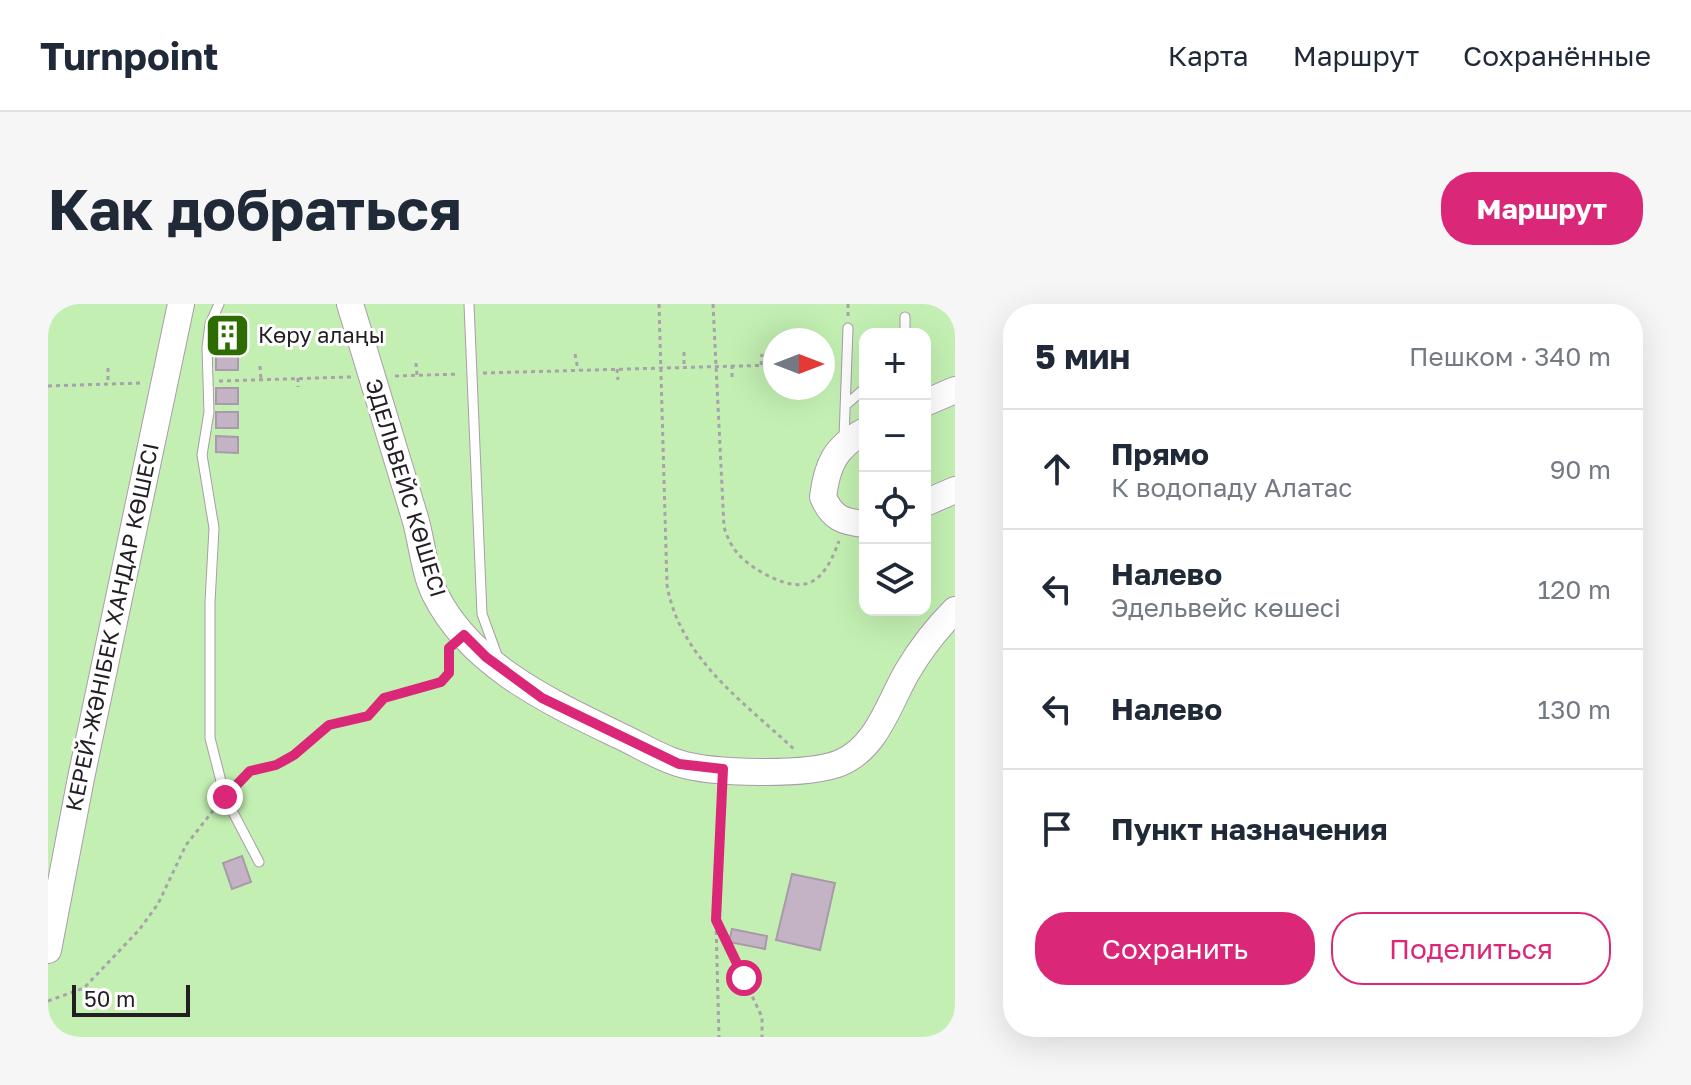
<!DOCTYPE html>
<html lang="ru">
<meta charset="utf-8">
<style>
body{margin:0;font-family:"Golos Text",sans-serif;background:#f6f6f7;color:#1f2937}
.controls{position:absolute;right:24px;top:24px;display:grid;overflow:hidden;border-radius:16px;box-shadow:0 8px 32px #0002}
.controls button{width:72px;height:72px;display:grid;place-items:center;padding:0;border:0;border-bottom:2px solid #e0e1e3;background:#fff;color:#1f2937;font:40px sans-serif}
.compass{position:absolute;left:715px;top:24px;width:72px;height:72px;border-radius:50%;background:#fff;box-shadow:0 8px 32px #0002;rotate:90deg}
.scale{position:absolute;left:24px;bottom:20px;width:118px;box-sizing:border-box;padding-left:8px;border:4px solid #231d24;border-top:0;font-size:22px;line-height:28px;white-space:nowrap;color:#231d24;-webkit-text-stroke:6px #fff;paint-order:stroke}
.stop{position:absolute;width:24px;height:24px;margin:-18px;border:6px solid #db2777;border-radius:50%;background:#fff}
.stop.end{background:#db2777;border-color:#fff;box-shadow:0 2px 8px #0008}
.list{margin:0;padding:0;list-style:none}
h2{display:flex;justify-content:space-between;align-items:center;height:104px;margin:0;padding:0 32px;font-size:34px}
h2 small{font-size:26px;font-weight:400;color:#747a83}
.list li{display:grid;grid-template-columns:52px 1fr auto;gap:24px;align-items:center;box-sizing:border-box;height:120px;padding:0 32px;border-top:2px solid #e0e1e3}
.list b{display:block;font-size:30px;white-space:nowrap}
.list p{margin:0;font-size:26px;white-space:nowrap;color:#747a83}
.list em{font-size:26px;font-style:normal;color:#747a83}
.actions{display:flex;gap:16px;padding:24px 32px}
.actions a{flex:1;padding:18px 0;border:2px solid #db2777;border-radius:32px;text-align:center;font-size:28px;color:#db2777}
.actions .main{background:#db2777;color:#fff}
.icon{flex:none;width:44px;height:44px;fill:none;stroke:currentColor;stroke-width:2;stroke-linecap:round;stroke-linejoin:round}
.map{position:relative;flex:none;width:907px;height:733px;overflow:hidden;border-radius:32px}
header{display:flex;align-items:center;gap:48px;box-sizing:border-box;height:112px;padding:0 40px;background:#fff;border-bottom:2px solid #e0e1e3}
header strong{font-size:38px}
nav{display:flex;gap:44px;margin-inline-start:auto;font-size:28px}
.intro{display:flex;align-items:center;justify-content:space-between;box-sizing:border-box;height:192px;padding:0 48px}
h1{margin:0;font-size:56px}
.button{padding:20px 36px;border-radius:32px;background:#db2777;color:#fff;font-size:28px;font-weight:700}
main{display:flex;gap:48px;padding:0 48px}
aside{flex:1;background:#fff;border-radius:32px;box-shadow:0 8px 32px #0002}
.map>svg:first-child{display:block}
.green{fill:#c3f0b2;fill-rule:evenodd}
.building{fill:#c3b3c4;stroke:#a999aa;stroke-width:2}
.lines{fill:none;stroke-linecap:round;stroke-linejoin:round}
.lane-casing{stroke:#ab9bac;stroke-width:11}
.secondary-casing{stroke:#ab9bac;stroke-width:28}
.path{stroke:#a9a2aa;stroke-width:3;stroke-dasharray:4 4;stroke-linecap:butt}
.lane{stroke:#fff;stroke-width:9}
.secondary{stroke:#fff;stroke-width:26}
.route{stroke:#db2777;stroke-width:10}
.labels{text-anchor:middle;stroke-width:6;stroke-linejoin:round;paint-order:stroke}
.poi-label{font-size:22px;fill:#231d24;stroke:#fff;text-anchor:start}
.street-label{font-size:22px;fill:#231d24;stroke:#fff}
</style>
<header>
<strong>Turnpoint</strong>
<nav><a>Карта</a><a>Маршрут</a><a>Сохранённые</a></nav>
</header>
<div class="intro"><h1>Как добраться</h1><a class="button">Маршрут</a></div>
<main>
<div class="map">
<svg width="907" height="733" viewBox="0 0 907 733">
<rect width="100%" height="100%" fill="#fdf6fe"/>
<path class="green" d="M0,0H907V733H0ZM817,30H877V306H817ZM727,36H775V84H727Z"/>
<path class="building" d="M168,23H190V39H168Z
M168,50H190V66H168Z
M168,84H190V100H168Z
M168,108H190V124H168Z
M168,132L190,133V149L168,148Z
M194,552L203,578L184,585L175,559Z
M744,570L787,579L772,646L728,636Z
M684,625L719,632L717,645L681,638Z"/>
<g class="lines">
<defs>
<path id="lane" d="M171,0L162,20L159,44L161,108L154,151L166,224L162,298V434L177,493L211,558
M421,0L434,310L450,354
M857,13V30
M799,100L817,84
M796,134L800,24"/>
<path id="secondary" d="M302,0C324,71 345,143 367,214C374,238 376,268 387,290C423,362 502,398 570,431C590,440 610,453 630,459C664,470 760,472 792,459C829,444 841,399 859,368C872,346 889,324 907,306
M877,99L907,86
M817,127C787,143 779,161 775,193C784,214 795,218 817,220
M877,199L907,186
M0,646L33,474L133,0"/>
</defs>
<use href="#lane" class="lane-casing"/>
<use href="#secondary" class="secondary-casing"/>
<path class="path" d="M611,0L619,281C632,355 696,398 748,447
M665,0L676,223C683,246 694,257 715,269C757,292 775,281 791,237
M800,0V12
M636,48V63
M527,50L530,66
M368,59L369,71
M775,59H787
M684,61V77
M713,61L714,50
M212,62L213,76
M60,64V80
M569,65L570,76
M435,69L727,61
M347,72L411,70
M250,74V83
M171,77L303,73
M0,82L95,79
M187,483L202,467L228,461L246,451L281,421L320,412L336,394L393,378L401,369V348
M673,485L668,616L714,713V733
M668,619L671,733
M0,697L36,684L91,626L110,600L138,541L168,503"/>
<use href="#lane" class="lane"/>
<use href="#secondary" class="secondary"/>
</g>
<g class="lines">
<path class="route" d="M177,493L202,467L228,461L246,451L281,421L320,412L336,394L393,378L401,369V344L416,331L438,353L494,394L631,460L675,465L668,616L696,674"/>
</g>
<defs>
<symbol id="building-square" viewBox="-11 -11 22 22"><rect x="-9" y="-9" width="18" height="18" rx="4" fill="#2c6c00" stroke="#fff"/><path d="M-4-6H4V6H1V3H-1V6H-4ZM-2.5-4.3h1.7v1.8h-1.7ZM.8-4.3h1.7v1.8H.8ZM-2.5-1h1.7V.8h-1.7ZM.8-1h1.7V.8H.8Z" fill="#fff"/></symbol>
</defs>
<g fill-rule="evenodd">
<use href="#building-square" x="154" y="6" width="51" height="51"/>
</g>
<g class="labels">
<g class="poi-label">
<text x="210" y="39">Көру алаңы</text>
</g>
<g class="street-label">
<text transform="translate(358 184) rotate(73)" y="8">ЭДЕЛЬВЕЙС КӨШЕСІ</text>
<text transform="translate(64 323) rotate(-78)" y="8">КЕРЕЙ-ЖӘНІБЕК ХАНДАР КӨШЕСІ</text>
</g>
</g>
</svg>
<div class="controls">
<button>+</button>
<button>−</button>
<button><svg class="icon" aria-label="locate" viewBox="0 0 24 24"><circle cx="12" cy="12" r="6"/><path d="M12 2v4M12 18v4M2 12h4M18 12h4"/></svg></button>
<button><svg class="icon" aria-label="layers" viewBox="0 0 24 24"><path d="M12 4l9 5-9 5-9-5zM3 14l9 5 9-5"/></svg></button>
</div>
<svg class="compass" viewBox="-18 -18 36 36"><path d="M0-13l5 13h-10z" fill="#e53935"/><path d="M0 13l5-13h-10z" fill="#747a83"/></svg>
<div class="scale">50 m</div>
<div class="stop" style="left:696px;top:674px"></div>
<div class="stop end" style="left:177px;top:493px"></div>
</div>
<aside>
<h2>5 мин<small>Пешком · 340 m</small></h2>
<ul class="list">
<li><svg class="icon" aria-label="ahead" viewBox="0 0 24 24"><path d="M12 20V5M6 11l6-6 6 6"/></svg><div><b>Прямо</b><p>К водопаду Алатас</p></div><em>90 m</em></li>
<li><svg class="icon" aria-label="left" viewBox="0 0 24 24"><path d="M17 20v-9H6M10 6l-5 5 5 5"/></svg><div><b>Налево</b><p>Эдельвейс көшесі</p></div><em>120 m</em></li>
<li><svg class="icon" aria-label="left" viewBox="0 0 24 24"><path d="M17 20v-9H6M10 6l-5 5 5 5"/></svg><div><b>Налево</b></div><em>130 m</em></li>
<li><svg class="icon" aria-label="arrive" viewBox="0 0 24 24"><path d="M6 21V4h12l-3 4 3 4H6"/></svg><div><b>Пункт назначения</b></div></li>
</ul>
<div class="actions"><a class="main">Сохранить</a><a>Поделиться</a></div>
</aside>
</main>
